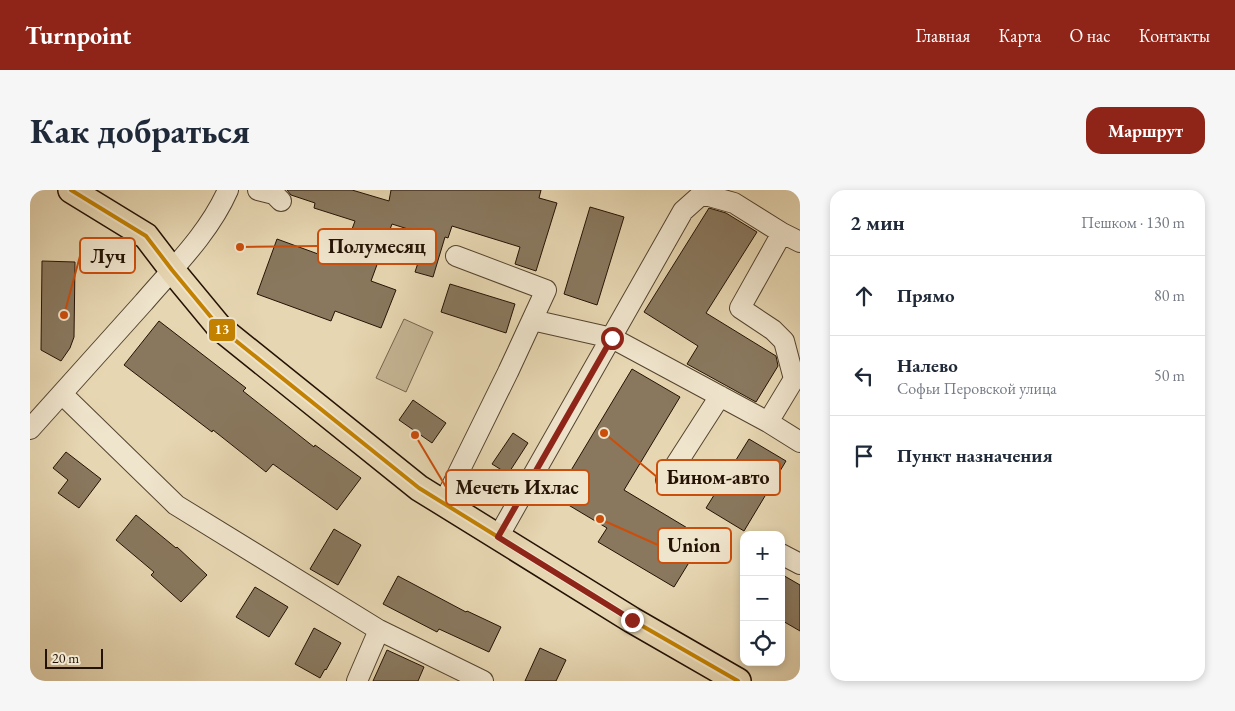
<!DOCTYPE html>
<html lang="ru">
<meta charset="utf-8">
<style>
body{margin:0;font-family:"EB Garamond",serif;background:#f6f6f7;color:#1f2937}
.controls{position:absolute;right:15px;bottom:15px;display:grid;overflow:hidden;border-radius:10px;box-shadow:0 2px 8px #0003}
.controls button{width:45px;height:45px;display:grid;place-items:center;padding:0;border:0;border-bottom:1px solid #e0e1e3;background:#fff;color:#1f2937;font:25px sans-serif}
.scale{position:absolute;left:15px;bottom:12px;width:58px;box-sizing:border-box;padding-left:5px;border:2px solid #241204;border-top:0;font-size:14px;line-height:18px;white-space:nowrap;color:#241204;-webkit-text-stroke:4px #efe4cc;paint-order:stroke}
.stop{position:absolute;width:15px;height:15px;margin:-11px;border:4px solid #8f2418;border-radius:50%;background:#fff}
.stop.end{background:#8f2418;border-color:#fff;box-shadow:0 1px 5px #0008}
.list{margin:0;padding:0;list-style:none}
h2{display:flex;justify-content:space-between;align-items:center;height:65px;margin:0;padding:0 20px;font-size:21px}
h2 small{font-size:16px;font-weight:400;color:#747a83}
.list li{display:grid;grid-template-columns:32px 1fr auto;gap:15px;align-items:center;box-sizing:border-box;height:80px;padding:0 20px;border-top:1px solid #e0e1e3}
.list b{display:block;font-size:19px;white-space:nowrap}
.list p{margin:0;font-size:16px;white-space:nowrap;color:#747a83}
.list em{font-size:16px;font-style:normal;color:#747a83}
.icon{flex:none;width:28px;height:28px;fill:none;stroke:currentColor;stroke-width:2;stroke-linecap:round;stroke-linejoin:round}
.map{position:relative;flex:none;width:770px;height:491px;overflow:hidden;border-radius:15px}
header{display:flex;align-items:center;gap:30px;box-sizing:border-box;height:70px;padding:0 25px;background:#8f2418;color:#fff}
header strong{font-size:24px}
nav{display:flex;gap:28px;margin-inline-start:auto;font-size:18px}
.intro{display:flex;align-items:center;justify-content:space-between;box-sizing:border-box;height:120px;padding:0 30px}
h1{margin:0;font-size:35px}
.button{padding:12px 22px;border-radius:15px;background:#8f2418;color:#fff;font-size:18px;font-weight:700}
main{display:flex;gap:30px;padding:0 30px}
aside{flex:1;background:#fff;border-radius:15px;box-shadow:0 2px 8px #0003}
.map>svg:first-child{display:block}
.green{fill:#c5b594;stroke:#74644c}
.building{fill:#89785e;stroke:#241204}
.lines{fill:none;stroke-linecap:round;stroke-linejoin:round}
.minor-casing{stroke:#54432f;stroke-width:22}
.major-casing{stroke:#241204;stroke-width:28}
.minor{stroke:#efe4cc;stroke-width:20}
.major{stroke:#e6d6b1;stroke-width:25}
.bus-1-casing{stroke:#efe4cc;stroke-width:8}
.bus-1{stroke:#c28101;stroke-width:4}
.route{stroke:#8f2418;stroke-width:6}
.leader{fill:none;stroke:#cb4e0b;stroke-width:2}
.callout-dot{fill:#cb4e0b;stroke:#efe4cc;stroke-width:2}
.callout{fill:#efe4cc;stroke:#cb4e0b;stroke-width:2}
.callout-label{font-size:20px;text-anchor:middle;font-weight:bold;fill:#241204}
.line-badge{stroke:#efe4cc;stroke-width:2}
.badge-label{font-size:14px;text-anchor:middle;font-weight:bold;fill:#fff}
</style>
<header>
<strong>Turnpoint</strong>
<nav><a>Главная</a><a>Карта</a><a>О нас</a><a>Контакты</a></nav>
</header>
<div class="intro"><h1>Как добраться</h1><a class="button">Маршрут</a></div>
<main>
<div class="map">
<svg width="770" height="491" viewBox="0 0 770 491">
<rect width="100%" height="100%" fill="#e6d6b1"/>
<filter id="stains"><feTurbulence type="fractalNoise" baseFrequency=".004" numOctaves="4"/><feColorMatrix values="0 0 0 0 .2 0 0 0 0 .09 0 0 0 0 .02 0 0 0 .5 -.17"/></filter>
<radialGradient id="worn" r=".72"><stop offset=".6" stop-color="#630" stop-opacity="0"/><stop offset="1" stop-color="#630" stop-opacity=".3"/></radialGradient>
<path class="green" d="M374,129L403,142L376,202L346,188Z"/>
<path class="building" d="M257,0H322L359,11L361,0H511L509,8L527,13L506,81L485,74L490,57L422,36L418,48L415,47L403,87L385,82L397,45L362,34L341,91L366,100L351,138L305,121L301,131L227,104L247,49L310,72L325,31L284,18L285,13L261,5Z
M560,17L594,27L567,115L534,104Z
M679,18L696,23L727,42L676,123L746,166L748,176L726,212L657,174L668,156L614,122Z
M12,71L45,72L44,147L40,158L31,171L11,160Z
M420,94L485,114L476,143L411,122Z
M129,131L216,198L213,201L284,257L285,255L331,288L307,320L243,274L236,282L183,240L182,242L94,175Z
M602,179L650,207L594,300L674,348L644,397L568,352L577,338L525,307Z
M383,210L416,233L402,253L369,230Z
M483,243L498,253L478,284L462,274Z
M719,249L756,271L714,341L676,318Z
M36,262L71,289L49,318L28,303L38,290L23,278Z
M106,325L146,358L147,357L177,385L151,412L121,385L124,382L86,350Z
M304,339L331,355L308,395L280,379Z
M751,384L770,395V441L751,430Z
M368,386L436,422L437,421L471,437L459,462L409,439L407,442L353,414Z
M225,397L258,417L239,447L206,427Z
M284,438L311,453L296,480L295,479L290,488L265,474Z
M510,458L536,470L526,491H495Z
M357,460L394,477L388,491H343Z"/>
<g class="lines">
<defs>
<path id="minor" d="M228,0L244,4L251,11
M502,130L582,148L738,232L770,252
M32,204L146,315L349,440L453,491
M738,232L764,189L754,151L743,140L710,118L752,43
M0,239C38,197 76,154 114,112C144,77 179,43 198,0
M636,290L690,206
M413,314L478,182L516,100L426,66
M468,347L653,21L672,4L704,13L752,43L770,52
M751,364L770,374
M327,491L349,440"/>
<path id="major" d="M41,0L116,46L142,80L190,138L389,298L602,430L708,491"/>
</defs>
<use href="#minor" class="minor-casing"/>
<use href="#major" class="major-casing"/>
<use href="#minor" class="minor"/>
<use href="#major" class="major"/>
<defs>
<path id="bus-1" d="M41,0L116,46L142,80L190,138L389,298L602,430L708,491"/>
</defs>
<use href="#bus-1" class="bus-1-casing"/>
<use href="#bus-1" class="bus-1"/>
</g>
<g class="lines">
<path class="route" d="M582,148L468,347L602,430"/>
</g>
<path class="leader" d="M210 57L288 56M34 125L50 66M574 243L627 287M385 245L416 297M570 329L628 355"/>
<g class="callout-dot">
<circle cx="210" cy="57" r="5"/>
<circle cx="34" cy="125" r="5"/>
<circle cx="574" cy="243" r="5"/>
<circle cx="385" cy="245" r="5"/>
<circle cx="570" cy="329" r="5"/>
</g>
<g class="callout">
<rect x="288" y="39" width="118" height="35" rx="5"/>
<rect x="50" y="48" width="55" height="35" rx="5"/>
<rect x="627" y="270" width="123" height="35" rx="5"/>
<rect x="416" y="280" width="143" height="35" rx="5"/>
<rect x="628" y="338" width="73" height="35" rx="5"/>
</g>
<g class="callout-label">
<text x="347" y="63">Полумесяц</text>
<text x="78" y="73">Луч</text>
<text x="688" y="294">Бином-авто</text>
<text x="487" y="304">Мечеть Ихлас</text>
<text x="664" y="362">Union</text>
</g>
<rect class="line-badge" x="178" y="128" width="28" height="24" rx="5" fill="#c28101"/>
<g class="badge-label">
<text x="192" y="144">13</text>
</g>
<rect width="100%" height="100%" filter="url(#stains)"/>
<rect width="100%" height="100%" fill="url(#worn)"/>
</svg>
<div class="controls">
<button>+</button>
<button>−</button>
<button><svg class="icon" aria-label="locate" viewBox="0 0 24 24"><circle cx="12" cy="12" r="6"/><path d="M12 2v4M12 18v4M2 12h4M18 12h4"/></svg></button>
</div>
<div class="scale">20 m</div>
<div class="stop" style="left:582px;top:148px"></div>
<div class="stop end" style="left:602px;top:430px"></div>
</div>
<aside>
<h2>2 мин<small>Пешком · 130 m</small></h2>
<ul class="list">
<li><svg class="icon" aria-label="ahead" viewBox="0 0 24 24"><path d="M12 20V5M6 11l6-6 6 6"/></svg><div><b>Прямо</b></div><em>80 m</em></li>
<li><svg class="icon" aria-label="left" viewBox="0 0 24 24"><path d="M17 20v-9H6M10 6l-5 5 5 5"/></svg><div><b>Налево</b><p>Софьи Перовской улица</p></div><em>50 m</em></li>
<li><svg class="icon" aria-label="arrive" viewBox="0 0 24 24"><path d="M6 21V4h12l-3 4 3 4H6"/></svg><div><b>Пункт назначения</b></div></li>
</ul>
</aside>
</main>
